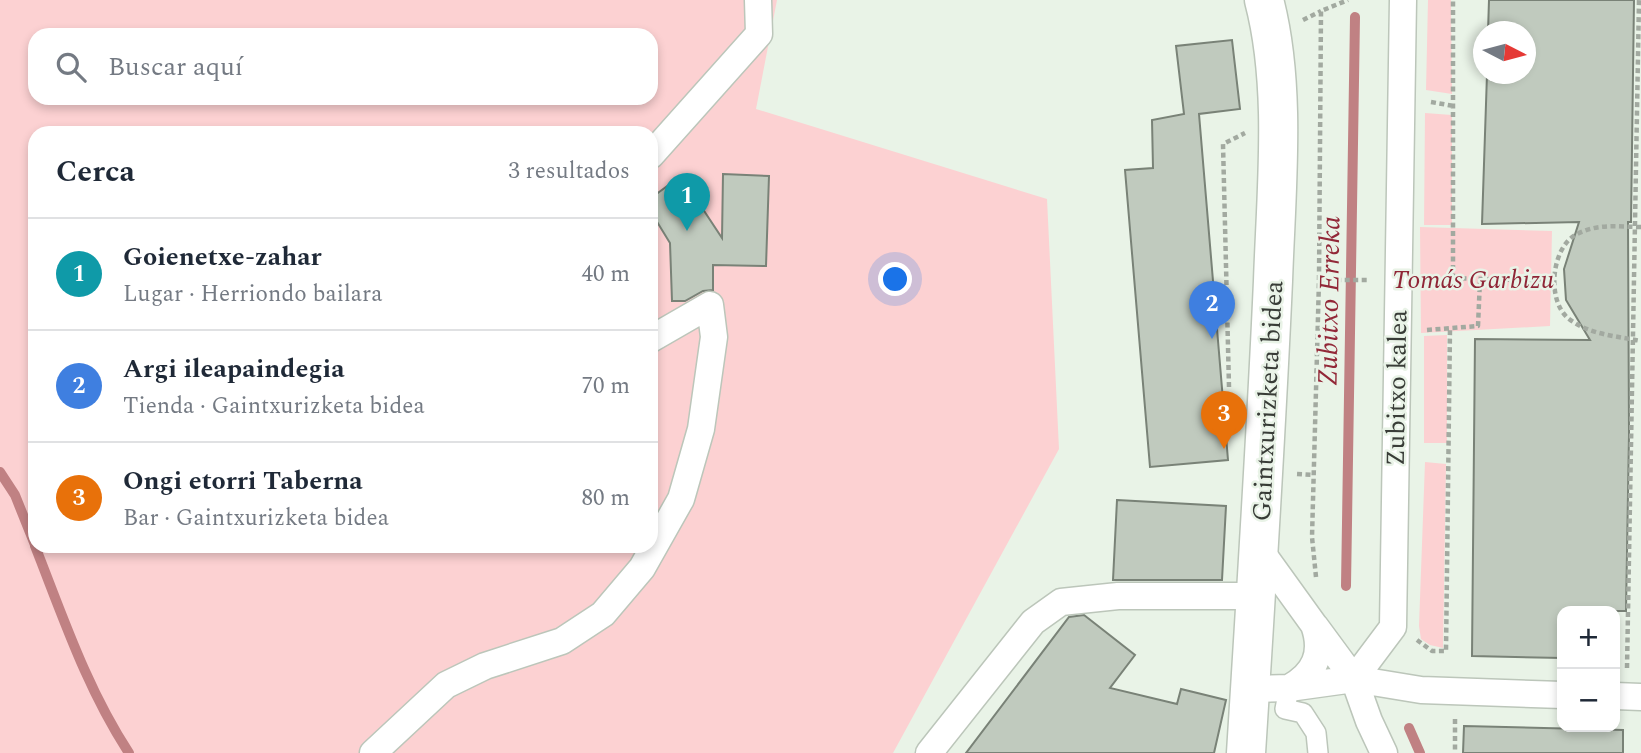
<!DOCTYPE html>
<html lang="es">
<meta charset="utf-8">
<style>
body{margin:0;font-family:Spectral,serif;background:#f2f2f3;color:#1f2937}
.controls{position:absolute;right:21px;bottom:21px;display:grid;overflow:hidden;border-radius:14px;box-shadow:0 4px 10px #0003}
.controls button{width:63px;height:63px;display:grid;place-items:center;padding:0;border:0;border-bottom:2px solid #e0e1e3;background:#fff;color:#1f2937;font:35px sans-serif}
.compass{position:absolute;left:1473px;top:21px;width:63px;height:63px;border-radius:50%;background:#fff;box-shadow:0 4px 10px #0003;rotate:96deg}
.you{position:absolute;left:896px;top:280px;width:24px;height:24px;margin:-18px;border:5px solid #fff;border-radius:50%;background:#1a73e8;box-shadow:0 0 0 10px #1a73e833}
.badge{display:grid;place-items:center;width:46px;height:46px;border-radius:50%;background:#d93025;color:#fff;font-size:23px;font-weight:700}
.pin{position:absolute;translate:-50% -58px;filter:drop-shadow(0 2px 4px #0008)}
.pin::after{content:'';position:absolute;top:37px;width:24px;height:21px;background:inherit;clip-path:polygon(0 0,100% 0,50% 100%)}
.list{margin:0;padding:0;list-style:none}
h2{display:flex;justify-content:space-between;align-items:center;height:91px;margin:0;padding:0 28px;font-size:30px}
h2 small{font-size:23px;font-weight:400;color:#747a83}
.list li{display:grid;grid-template-columns:46px 1fr auto;gap:21px;align-items:center;box-sizing:border-box;height:112px;padding:0 28px;border-top:2px solid #e0e1e3}
.list b{display:block;font-size:26px;white-space:nowrap}
.list p{margin:0;font-size:23px;white-space:nowrap;color:#747a83}
.list em{font-size:23px;font-style:normal;color:#747a83}
.icon{flex:none;width:38px;height:38px;fill:none;stroke:currentColor;stroke-width:2;stroke-linecap:round;stroke-linejoin:round}
.map{position:relative;flex:none;width:1641px;height:753px;overflow:hidden}
.search{position:absolute;background:#fff;box-shadow:0 4px 10px #0003;left:28px;top:28px;width:630px;height:77px;display:flex;align-items:center;gap:18px;box-sizing:border-box;padding:0 24px;border-radius:21px;color:#747a83;font-size:26px}
.panel{position:absolute;background:#fff;box-shadow:0 4px 10px #0003;left:28px;top:126px;width:630px;height:427px;border-radius:21px}
.map>svg:first-child{display:block}
.green{fill:#fcd1d2;fill-rule:evenodd}
.lines{fill:none;stroke-linecap:round;stroke-linejoin:round}
.stream{stroke:#c08183;stroke-width:10}
.building{fill:#c0cabe;stroke:#798277;stroke-width:2}
.pedestrian-casing{stroke:#bcc6ba;stroke-width:22}
.minor-casing{stroke:#bcc6ba;stroke-width:29}
.secondary-casing{stroke:#bcc6ba;stroke-width:41}
.path{stroke:#a2a9a0;stroke-width:4.5;stroke-dasharray:5 3.5;stroke-linecap:butt}
.pedestrian{stroke:#fff;stroke-width:19}
.minor{stroke:#fff;stroke-width:26}
.secondary{stroke:#fff;stroke-width:38}
.labels{text-anchor:middle;stroke-width:5;stroke-linejoin:round;paint-order:stroke}
.park-label{font-size:26px;font-style:italic;fill:#8f2536;stroke:#e9f3e7}
.street-label{font-size:26px;fill:#383c37;stroke:#e9f3e7}
.water-label{font-size:28px;font-style:italic;fill:#922838;stroke:#e9f3e7}
</style>
<div class="map">
<svg width="1641" height="753" viewBox="0 0 1641 753">
<rect width="100%" height="100%" fill="#e9f3e7"/>
<path class="green" d="M0,0H777L756,109L1047,199L1059,449L893,753H0ZM35,35H651V98H35ZM35,133H651V546H35Z
M1428,0H1451L1452,94L1426,90Z
M1425,113L1452,115V225H1424Z
M1420,227L1552,231L1550,326L1421,333Z
M1447,335V443H1424V336Z
M1425,462L1446,464L1443,648L1430,645L1421,639L1419,626Z"/>
<g class="lines">
<path class="stream" d="M0,472L15,495L35,545
M35,546C63,617 87,689 129,753
M1346,586L1355,17
M1409,728L1420,753"/>
</g>
<path class="building" d="M1489,0H1634L1631,222H1628L1629,434L1626,611H1562V658L1472,656L1475,339L1590,340L1566,300L1564,269L1579,222L1482,224L1487,74H1525V32H1488Z
M1232,40L1240,109L1199,114L1228,460L1150,467L1125,170L1153,168L1152,120L1184,114L1176,46Z
M723,174L769,176L766,266L713,265V290L703,291L685,301H672L670,243L651,212V198L681,176L722,238Z
M1117,500L1226,506L1222,580H1113Z
M1084,615L1135,655L1110,688L1177,704L1181,689L1226,700L1214,753H966L1069,617Z
M1464,726L1623,730V753H1463Z"/>
<g class="lines">
<defs>
<path id="pedestrian" d="M1289,688L1285,709L1303,713L1316,733L1318,753"/>
<path id="minor" d="M651,155L759,34L758,0
M1260,550L1314,625C1324,653 1315,674 1289,688
M1315,626L1354,679L1369,721L1384,753
M1354,679L1393,627L1403,0
M1250,689L1289,688L1354,679L1421,690L1562,695
M1615,696L1641,697
M373,753L446,685L485,666L562,641L603,614L642,568L681,499L701,429L714,337L710,305L651,339
M929,753L1033,622L1061,602L1118,596H1257"/>
<path id="secondary" d="M1246,753C1256,596 1266,438 1273,281C1276,191 1287,87 1264,0"/>
</defs>
<use href="#pedestrian" class="pedestrian-casing"/>
<use href="#minor" class="minor-casing"/>
<use href="#secondary" class="secondary-casing"/>
<path class="path" d="M1303,20L1321,11
M1431,102L1454,106
M1641,227C1619,227 1598,223 1577,234C1551,247 1546,301 1569,319C1590,335 1617,336 1641,341
M1453,278L1554,281
M1319,280L1321,11L1348,0
M1427,280L1453,278V0
M1427,330L1478,326L1480,280
M1229,387L1223,144L1245,133
M1297,474L1313,475
M1316,577L1312,537L1319,280H1369
M1417,640L1432,651H1446L1450,328
M1627,668L1639,0
M1455,719V753"/>
<use href="#pedestrian" class="pedestrian"/>
<use href="#minor" class="minor"/>
<use href="#secondary" class="secondary"/>
</g>
<g class="labels">
<g class="park-label">
<text x="1473" y="288">Tomás Garbizu</text>
</g>
<g class="street-label">
<text transform="translate(1396 388) rotate(-89)" y="9">Zubitxo kalea</text>
<text transform="translate(1267 401) rotate(-87)" y="9">Gaintxurizketa bidea</text>
</g>
<g class="water-label">
<text transform="translate(1328 301) rotate(-89)" y="10">Zubitxo Erreka</text>
</g>
</g>
</svg>
<div class="controls">
<button>+</button>
<button>−</button>
</div>
<svg class="compass" viewBox="-18 -18 36 36"><path d="M0-13l5 13h-10z" fill="#e53935"/><path d="M0 13l5-13h-10z" fill="#747a83"/></svg>
<div class="you"></div>
<div class="pin badge" style="left:687px;top:231px;background:#0f9aa8">1</div>
<div class="pin badge" style="left:1212px;top:339px;background:#3f7fe0">2</div>
<div class="pin badge" style="left:1224px;top:449px;background:#e8710a">3</div>
<div class="search"><svg class="icon" aria-label="search" viewBox="0 0 24 24"><circle cx="10" cy="10" r="6"/><path d="M15 15l6 6"/></svg>Buscar aquí</div>
<section class="panel">
<h2>Cerca<small>3 resultados</small></h2>
<ul class="list">
<li><span class="badge" style="background:#0f9aa8">1</span><div><b>Goienetxe-zahar</b><p>Lugar · Herriondo bailara</p></div><em>40 m</em></li>
<li><span class="badge" style="background:#3f7fe0">2</span><div><b>Argi ileapaindegia</b><p>Tienda · Gaintxurizketa bidea</p></div><em>70 m</em></li>
<li><span class="badge" style="background:#e8710a">3</span><div><b>Ongi etorri Taberna</b><p>Bar · Gaintxurizketa bidea</p></div><em>80 m</em></li>
</ul>
</section>
</div>
